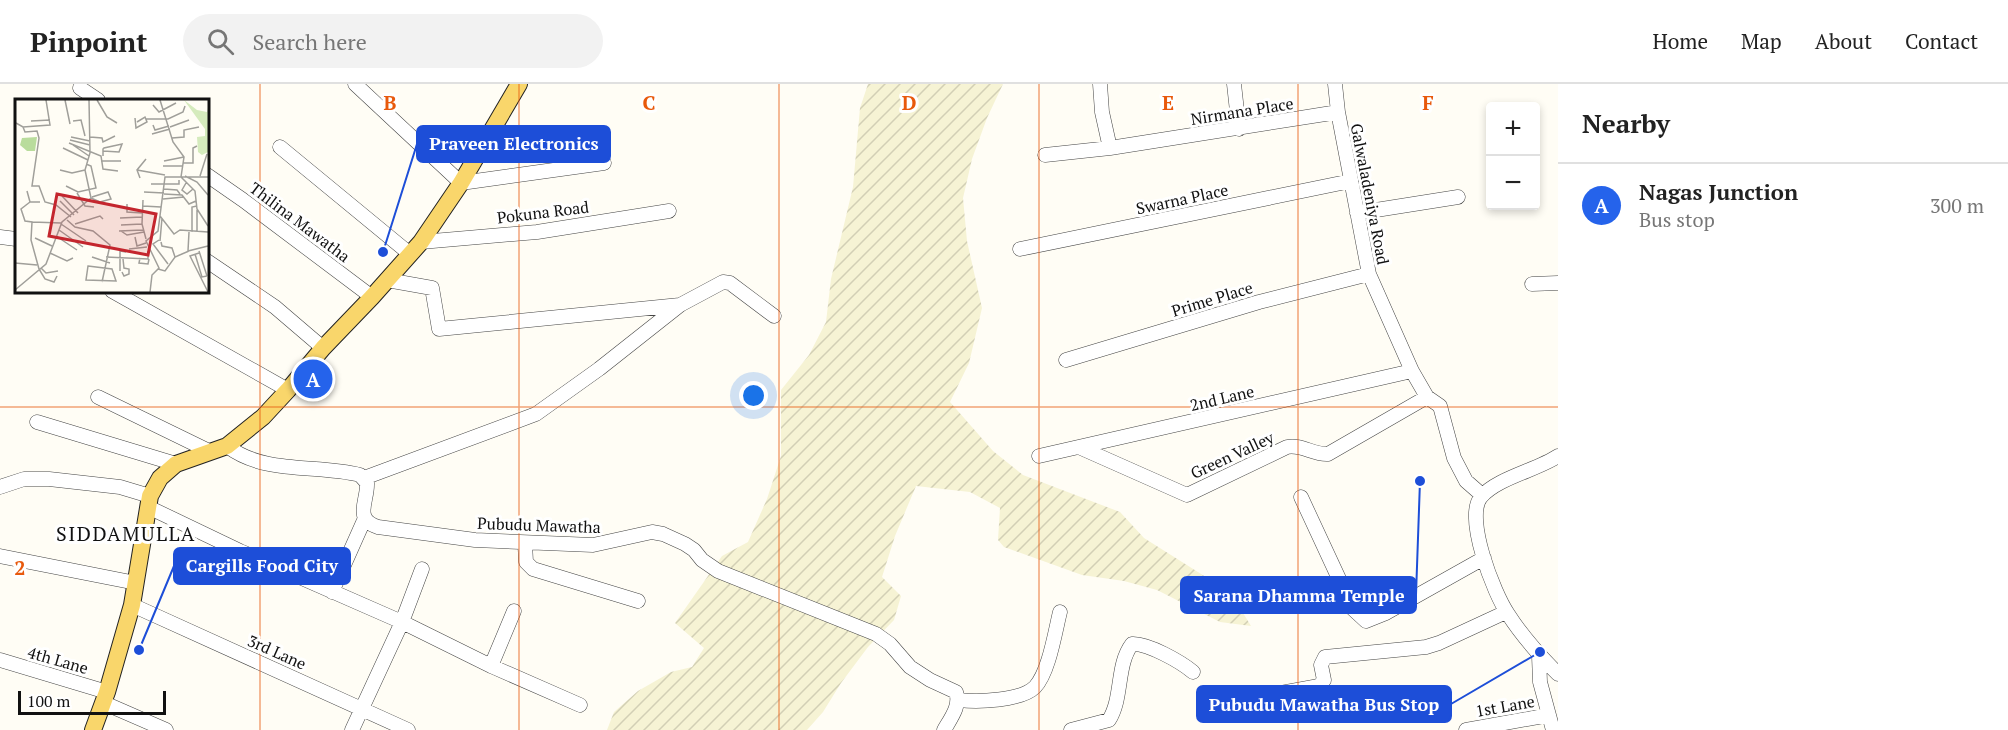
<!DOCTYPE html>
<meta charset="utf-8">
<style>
body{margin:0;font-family:"PT Serif",serif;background:#f2f2f2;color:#222}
.controls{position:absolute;right:18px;top:18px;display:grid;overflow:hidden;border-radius:6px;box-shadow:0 3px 9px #0003}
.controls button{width:54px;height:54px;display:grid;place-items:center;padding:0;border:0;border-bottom:2px solid #e0e0e0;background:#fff;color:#222;font:30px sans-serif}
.scale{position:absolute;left:18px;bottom:15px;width:148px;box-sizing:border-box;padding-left:6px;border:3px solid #111;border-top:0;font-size:16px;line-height:21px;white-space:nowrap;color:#111;-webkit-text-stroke:4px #fff;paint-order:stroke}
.you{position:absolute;left:754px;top:312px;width:21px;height:21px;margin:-15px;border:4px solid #fff;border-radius:50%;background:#1a73e8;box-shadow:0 0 0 9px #1a73e833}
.badge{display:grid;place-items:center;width:39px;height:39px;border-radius:50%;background:#2563eb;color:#fff;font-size:20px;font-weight:700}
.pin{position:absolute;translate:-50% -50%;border:3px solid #fff;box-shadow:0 2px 6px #0006}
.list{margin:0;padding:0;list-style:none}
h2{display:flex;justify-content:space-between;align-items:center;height:78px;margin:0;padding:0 24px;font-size:26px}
h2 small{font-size:20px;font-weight:400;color:#767676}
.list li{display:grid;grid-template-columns:39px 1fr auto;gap:18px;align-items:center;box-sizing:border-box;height:84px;padding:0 24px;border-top:2px solid #e0e0e0}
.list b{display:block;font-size:22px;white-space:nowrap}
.list p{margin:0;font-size:20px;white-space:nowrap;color:#767676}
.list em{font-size:20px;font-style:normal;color:#767676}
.icon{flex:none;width:33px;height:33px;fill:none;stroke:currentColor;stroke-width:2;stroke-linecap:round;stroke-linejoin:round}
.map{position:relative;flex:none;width:1558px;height:646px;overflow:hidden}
header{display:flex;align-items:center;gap:36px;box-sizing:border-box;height:84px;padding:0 30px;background:#fff;border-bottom:2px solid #e0e0e0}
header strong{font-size:28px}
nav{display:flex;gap:33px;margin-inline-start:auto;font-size:21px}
.search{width:420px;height:54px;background:#f2f2f2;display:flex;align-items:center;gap:15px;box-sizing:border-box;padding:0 21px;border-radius:33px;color:#767676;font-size:22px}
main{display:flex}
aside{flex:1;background:#fff}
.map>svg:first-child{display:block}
.farmland{fill:url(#farmland-furrows)}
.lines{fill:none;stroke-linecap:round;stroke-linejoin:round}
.minor-casing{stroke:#444;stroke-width:15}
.major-casing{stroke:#222;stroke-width:18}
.minor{stroke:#fff;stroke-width:14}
.major{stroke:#f9d66b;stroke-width:16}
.grid{fill:none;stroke:#e8590c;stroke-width:1.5;stroke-opacity:0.55}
.labels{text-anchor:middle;stroke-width:6;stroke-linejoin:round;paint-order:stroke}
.street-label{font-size:16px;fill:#111;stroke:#fff}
.quarter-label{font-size:20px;letter-spacing:1.5px;fill:#111;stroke:#fff}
.inset-road{fill:none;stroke:#a09f9a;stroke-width:1.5}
.view{fill:#c4262e;fill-opacity:0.15;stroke:#c4262e;stroke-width:3}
.inset-edge{fill:none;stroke:#111;stroke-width:3}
.grid-label{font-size:20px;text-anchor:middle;font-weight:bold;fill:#e8590c;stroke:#fff;stroke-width:6;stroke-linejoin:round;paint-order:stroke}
.leader{fill:none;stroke:#1d4ed8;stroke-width:2}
.callout-dot{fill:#1d4ed8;stroke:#fff;stroke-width:2}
.callout{fill:#1d4ed8;stroke:#1d4ed8;stroke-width:2}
.callout-label{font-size:18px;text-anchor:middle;font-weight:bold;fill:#fff}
</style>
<header>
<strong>Pinpoint</strong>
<div class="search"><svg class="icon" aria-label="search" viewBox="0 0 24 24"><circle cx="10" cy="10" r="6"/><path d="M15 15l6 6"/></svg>Search here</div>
<nav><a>Home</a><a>Map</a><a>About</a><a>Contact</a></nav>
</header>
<main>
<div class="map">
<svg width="1558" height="646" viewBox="0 0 1558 646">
<defs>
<pattern id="farmland-furrows" width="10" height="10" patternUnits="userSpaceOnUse" patternTransform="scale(1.5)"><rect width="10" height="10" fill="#f6f3d4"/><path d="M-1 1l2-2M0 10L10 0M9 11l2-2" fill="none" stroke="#d2cfb5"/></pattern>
</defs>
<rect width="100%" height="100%" fill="#fffdf5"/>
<path class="farmland" d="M868,0H1003L987,34L972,75L963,114L967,157L982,224L969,279L950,318L993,367L1023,391L1120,428L1144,454L1209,495L1240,524L1251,542L1220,538L1157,506L1124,497L1082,491L1004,463L998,456L1000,424L970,408L916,402L895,452L882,493L901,512L894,536L868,563L841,599L823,628L807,646H607L614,628L638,607L671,588L692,583L704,564L675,539L722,472L748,458L767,415L781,372V306L809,271L826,238L831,195L853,103L860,24Z"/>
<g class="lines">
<defs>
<path id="minor" d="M355,0L461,99L604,79
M1100,0L1102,28L1110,64L1338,28
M1234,0L1239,45
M1335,0L1338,28L1369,190L1412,287L1427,313L1440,322L1454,374L1466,397L1482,411
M80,4L98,16
M280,63L410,170
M1045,71L1110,64
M207,91L243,116L372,213
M1357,129L1458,113
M0,153L16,155
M421,158L537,148L669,127
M1020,165L1351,97
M207,177L275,223L323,264
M387,196L432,204L439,245L680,221
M1532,200L1558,199
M112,207L288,306
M1066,276L1259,218L1369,190
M98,313L211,368
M37,338L176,380
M227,362C265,391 316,380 360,391L367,399C368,417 353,435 378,443L475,456L593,461L652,448L663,450L685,460L694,466L702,476L718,487L876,550L890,560L910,583L930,596L956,608C961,621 951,634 944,646
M1081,364L1187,411L1287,363C1302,360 1313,371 1328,370L1427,313
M1039,372L1412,287
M1558,372C1537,386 1497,394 1481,413C1464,433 1494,510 1508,530C1522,552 1540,572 1558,590
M364,394L536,330L599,285L680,221L723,198L730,199L774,232
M0,403L24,395H49L120,403L150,412
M1301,413L1353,525L1366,537L1386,529L1484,474
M148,423L240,467L402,538L491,582L580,621
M525,459L526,478L533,485L638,517
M0,472L136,499
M332,508L365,434
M132,521L408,646
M1539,572L1540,598L1553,646
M0,576L107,608
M491,582L514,527
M1248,615L1319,602L1324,596L1321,581L1325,573L1426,563L1439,559L1506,528
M959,616C978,618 1021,617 1035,603C1049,588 1055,548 1060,528
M104,619L166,646
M352,646L402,538L422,485
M1071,646L1109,636C1123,614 1116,581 1132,560C1148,559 1181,578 1193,588
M1466,646L1549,631"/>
<path id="major" d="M93,646L107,608L132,521L150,412L160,394L176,380L227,362L263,333L288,306L323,264L372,213L421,158L461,99L519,0"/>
</defs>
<use href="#minor" class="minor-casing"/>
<use href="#major" class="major-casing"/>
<use href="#minor" class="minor"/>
<use href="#major" class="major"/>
</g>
<path class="grid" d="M260,0V646M519,0V646M779,0V646M1039,0V646M1298,0V646M0,323H1558"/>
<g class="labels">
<g class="street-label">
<text transform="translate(1242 27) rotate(-9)" y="6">Nirmana Place</text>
<text transform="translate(1370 110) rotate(79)" y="6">Galwaladeniya Road</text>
<text transform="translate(1182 115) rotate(-12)" y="6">Swarna Place</text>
<text transform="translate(543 128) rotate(-7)" y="6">Pokuna Road</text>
<text transform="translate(300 138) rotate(37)" y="6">Thilina Mawatha</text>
<text transform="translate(1212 215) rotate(-17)" y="6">Prime Place</text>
<text transform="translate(1222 314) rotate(-13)" y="6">2nd Lane</text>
<text transform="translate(1232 371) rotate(-25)" y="6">Green Valley</text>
<text transform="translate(539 441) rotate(2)" y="6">Pubudu Mawatha</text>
<text transform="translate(277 568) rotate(24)" y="6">3rd Lane</text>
<text transform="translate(58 576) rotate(16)" y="6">4th Lane</text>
<text transform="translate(1505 622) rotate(-10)" y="6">1st Lane</text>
</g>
<g class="quarter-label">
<text x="126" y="457">SIDDAMULLA</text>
</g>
</g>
<g transform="translate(15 15)">
<rect width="194" height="194" fill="#fffdf5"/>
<path d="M169,1L182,11L192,13L193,9V53L187,56L183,53L182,38L190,37V30Z" fill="#d5ebbd"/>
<path d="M22,38L20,52H12L5,46L7,39Z" fill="#b9dc9c"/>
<path class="inset-road" d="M50,1L55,25M82,1L92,18L102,24M145,1L158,43L169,58L166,78L180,92L182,110L193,127M138,6L144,13L161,4M120,19L121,29L132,23L130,18L122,23M131,20H153L168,13L170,7M16,22L35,21M58,22L66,21L70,37M1,24L8,28L35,26L31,1M138,26L140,31L154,27M8,28L10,33L22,32L24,39L17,87H24L30,103L41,106L56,118M155,28L174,21M137,35L155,30M56,38L75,42M75,38L87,39L88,43L100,37M157,39L169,38V31L184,28M55,41L75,46M54,44L86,57L88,70L103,72M58,46L74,57M48,49L73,61M88,57V50L89,49L107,45L104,53L88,52M86,62H106M149,62L169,58M168,64H178V49L182,47M148,67H167M45,71L57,74L70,71M122,71L150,76M170,77L182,83L193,96M185,77L192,55M125,79L122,71L131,60M171,84L167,91L172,95L178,90M136,85H164V81M51,87L63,93L81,89L76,67L71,65M149,90L162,91L165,95M12,92L15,103H25M129,93L149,94M62,94L70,107L79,108M149,95L167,96L174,105L181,102M47,97L63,114M76,99L85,103L96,100L93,93L77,98M148,100L169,98M128,101L127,125L131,140M45,102L59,116M15,103L6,110L10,122L17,123L16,141L24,170M112,105V113L127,114M128,107L146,108M182,111V133M145,117L159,135L165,131L193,133M105,119L127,118M52,121L60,128L78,132L95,146L87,183M17,123L46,124M46,125L71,142M60,125L85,117L88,120M106,126L127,125M44,131L68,148M104,132L128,131M106,132L112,136L129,133M174,133L173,152L193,147M177,133V108L182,107M41,137L62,151M120,138L122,147L131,144M20,139L37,147M144,141L138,145L153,165M145,142L147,119M146,143L147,147L157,149L160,158M114,150L132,148M184,152L192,177M35,154L52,162L58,159M184,154L175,157L193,193M180,155L187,178L192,177M77,158L95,164M91,158L133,160V152M125,159L124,164L133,165L134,160M0,164L22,166M73,167L97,170L101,182L71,181ZM26,169L31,174L43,172M24,170L30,180L39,183L42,177M143,170L150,172L160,158L174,152M105,172V152L111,153M107,173L109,177L114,175V170L109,169L108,160M0,191L31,165L47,123L76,99L70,71L75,54L74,1M135,193L137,176L144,169L131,142L143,132L150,78H193"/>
<path class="view" d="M42,95L141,115L133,156L34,137Z"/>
<rect width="194" height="194" class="inset-edge"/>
</g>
<g class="grid-label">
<text x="390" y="26">B</text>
<text x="649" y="26">C</text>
<text x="909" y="26">D</text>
<text x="1168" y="26">E</text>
<text x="1428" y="26">F</text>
<text x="20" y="491">2</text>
</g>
<path class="leader" d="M383 168L417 60M139 566L174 482M1420 397L1416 511M1540 568L1451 620"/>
<g class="callout-dot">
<circle cx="383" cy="168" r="6"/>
<circle cx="139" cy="566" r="6"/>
<circle cx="1420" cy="397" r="6"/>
<circle cx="1540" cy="568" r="6"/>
</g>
<g class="callout">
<rect x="417" y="42" width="193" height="36" rx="6"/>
<rect x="174" y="464" width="176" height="36" rx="6"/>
<rect x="1181" y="493" width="235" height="36" rx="6"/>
<rect x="1197" y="602" width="254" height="36" rx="6"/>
</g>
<g class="callout-label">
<text x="514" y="66">Praveen Electronics</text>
<text x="262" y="488">Cargills Food City</text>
<text x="1299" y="518">Sarana Dhamma Temple</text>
<text x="1324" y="627">Pubudu Mawatha Bus Stop</text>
</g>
</svg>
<div class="controls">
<button>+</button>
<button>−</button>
</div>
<div class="scale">100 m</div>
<div class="you"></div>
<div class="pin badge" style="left:313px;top:295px">A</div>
</div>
<aside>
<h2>Nearby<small></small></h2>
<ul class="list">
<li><span class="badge">A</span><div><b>Nagas Junction</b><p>Bus stop</p></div><em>300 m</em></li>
</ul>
</aside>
</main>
